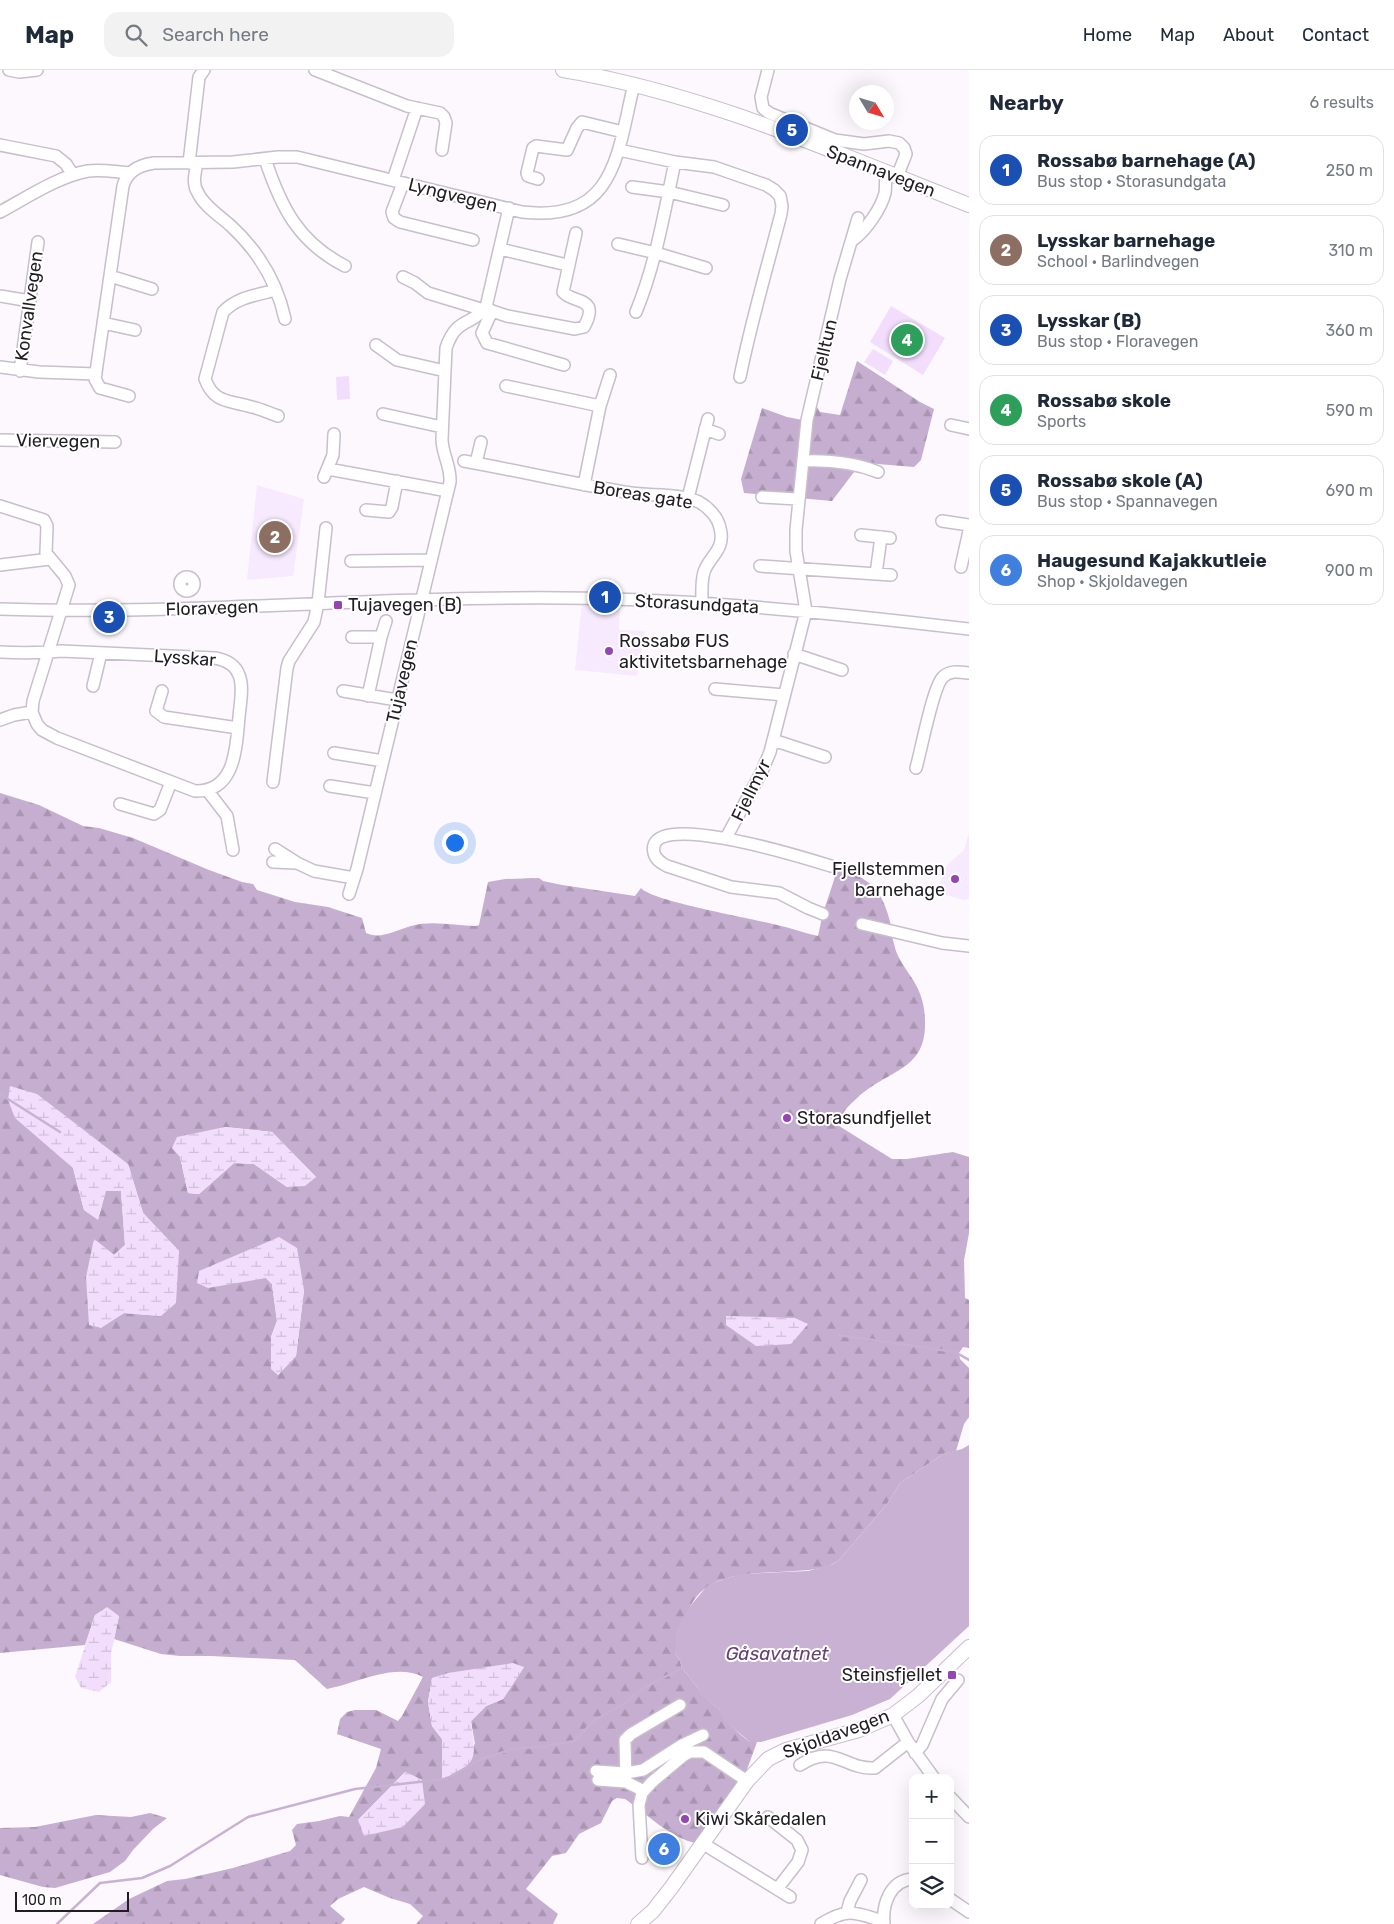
<!DOCTYPE html>
<meta charset="utf-8">
<style>
body{margin:0;font-family:Rubik,sans-serif;background:#f2f2f3;color:#1f2937}
.controls{position:absolute;right:15px;bottom:15px;display:grid;overflow:hidden;border-radius:10px;box-shadow:0 5px 20px #0002}
.controls button{width:45px;height:45px;display:grid;place-items:center;padding:0;border:0;border-bottom:1px solid #e0e1e3;background:#fff;color:#1f2937;font:25px sans-serif}
.compass{position:absolute;left:849px;top:15px;width:45px;height:45px;border-radius:50%;background:#fff;box-shadow:0 5px 20px #0002;rotate:128deg}
.scale{position:absolute;left:15px;bottom:12px;width:114px;box-sizing:border-box;padding-left:5px;border:2px solid #211e23;border-top:0;font-size:14px;line-height:18px;white-space:nowrap;color:#211e23;-webkit-text-stroke:4px #fff;paint-order:stroke}
.you{position:absolute;left:454px;top:772px;width:18px;height:18px;margin:-12px;border:4px solid #fff;border-radius:50%;background:#1a73e8;box-shadow:0 0 0 8px #1a73e833}
.badge{display:grid;place-items:center;width:32px;height:32px;border-radius:50%;background:#9544b4;color:#fff;font-size:16px;font-weight:700}
.pin{position:absolute;translate:-50% -50%;border:2px solid #fff;box-shadow:0 1px 5px #0006}
.list{margin:0;padding:0;list-style:none}
h2{display:flex;justify-content:space-between;align-items:center;height:65px;margin:0;padding:0 20px;font-size:21px}
h2 small{font-size:16px;font-weight:400;color:#747a83}
.list li{display:grid;grid-template-columns:32px 1fr auto;gap:15px;align-items:center;box-sizing:border-box;height:70px;margin:0 10px 10px;padding:0 10px;border:1px solid #e0e1e3;border-radius:15px}
.list b{display:block;font-size:19px;white-space:nowrap}
.list p{margin:0;font-size:16px;white-space:nowrap;color:#747a83}
.list em{font-size:16px;font-style:normal;color:#747a83}
.icon{flex:none;width:28px;height:28px;fill:none;stroke:currentColor;stroke-width:2;stroke-linecap:round;stroke-linejoin:round}
.map{position:relative;flex:none;width:969px;height:1854px;overflow:hidden}
header{display:flex;align-items:center;gap:30px;box-sizing:border-box;height:70px;padding:0 25px;background:#fff;border-bottom:1px solid #e0e1e3}
header strong{font-size:24px}
nav{display:flex;gap:28px;margin-inline-start:auto;font-size:18px}
.search{width:350px;height:45px;background:#f2f2f3;display:flex;align-items:center;gap:12px;box-sizing:border-box;padding:0 18px;border-radius:15px;color:#747a83;font-size:19px}
main{display:flex}
aside{flex:1;background:#fff}
.map>svg:first-child{display:block}
.built{fill:#f7e9fe}
.forest{fill:url(#forest-firs);fill-rule:evenodd}
.wetland{fill:url(#wetland-marsh)}
.park{fill:#f2defc}
.water{fill:#c9b1d3}
.lines{fill:none;stroke-linecap:round;stroke-linejoin:round}
.stream{stroke:#c9b1d3;stroke-width:2.5}
.minor-casing{stroke:#c8becc;stroke-width:14}
.major-casing{stroke:#c8becc;stroke-width:16}
.minor{stroke:#fff;stroke-width:11}
.major{stroke:#fff;stroke-width:14}
.poi-dot{fill:#9544b4;stroke:#fff;stroke-width:2}
.labels{text-anchor:middle;stroke-width:4;stroke-linejoin:round;paint-order:stroke}
.street-label{font-size:18px;fill:#211e23;stroke:#fff}
.poi-label{font-size:18px;fill:#211e23;stroke:#fff;text-anchor:start}
.water-label{font-size:19px;font-style:italic;fill:#634371;stroke:#fff}
</style>
<header>
<strong>Map</strong>
<div class="search"><svg class="icon" aria-label="search" viewBox="0 0 24 24"><circle cx="10" cy="10" r="6"/><path d="M15 15l6 6"/></svg>Search here</div>
<nav><a>Home</a><a>Map</a><a>About</a><a>Contact</a></nav>
</header>
<main>
<div class="map">
<svg width="969" height="1854" viewBox="0 0 969 1854">
<defs>
<pattern id="forest-firs" width="22" height="20" patternUnits="userSpaceOnUse" patternTransform="scale(1.25)"><rect width="22" height="20" fill="#c5aecf"/><path d="M5 1l3.5 6h-7zM16 11l3.5 6h-7z" fill="#a995b1"/></pattern>
<pattern id="wetland-marsh" width="20" height="14" patternUnits="userSpaceOnUse" patternTransform="scale(1.25)"><rect width="20" height="14" fill="#f2defc"/><path d="M1 5h8M5 5V1M11 12h8M15 12V8" fill="none" stroke="#cfbed8"/></pattern>
</defs>
<rect width="100%" height="100%" fill="#fcf8fd"/>
<path class="built" d="M257,415L304,429L293,506L247,510Z
M582,532L620,534L619,560L645,561L637,606L575,600Z
M969,763V829L964,830L936,822L947,795L964,780Z"/>
<path class="forest" d="M857,291L920,332L934,339L921,390L914,397L866,393L854,402L832,431L744,423L741,409L762,338L787,347L808,351L812,329L820,342L840,345Z
M0,723L39,735L83,756L99,758L133,768L209,800L242,812L253,814L257,820L295,832L328,837L362,848L366,863C380,870 397,860 411,856C433,850 454,856 476,856L479,855L488,812L505,809L539,808L543,811L562,815L635,826L641,818C651,831 755,849 777,855C791,858 804,863 818,866L823,843L838,798C873,810 882,820 891,855C892,862 892,868 894,874C899,898 920,909 924,939C932,1001 893,996 857,1028C853,1032 847,1037 844,1042C842,1046 841,1052 839,1056L892,1089H907L953,1082L969,1087V1163L964,1190L965,1228L969,1230V1278L963,1277L959,1283L960,1289L969,1298V1347L964,1354L956,1381L943,1384L900,1413L887,1434L839,1490C827,1499 810,1500 795,1501C760,1504 710,1499 691,1535C684,1550 680,1567 675,1583L680,1591L682,1598L698,1618L701,1624L719,1639L727,1652L742,1666L750,1672H757L745,1705L696,1773C672,1769 644,1742 625,1729L617,1728L612,1731L601,1753L579,1764L566,1783L552,1786L526,1819L558,1844L553,1854H416L423,1846L410,1834L390,1828L364,1817L338,1829L330,1836L345,1849L341,1854H93L129,1829L167,1811L185,1809L233,1798L290,1781L296,1775L292,1760L297,1754L319,1751L340,1746L349,1747L376,1698L381,1679L337,1664L340,1649L347,1642L355,1640H376L398,1651L402,1646L423,1607C394,1592 356,1614 327,1619L295,1590L211,1586H180L161,1584L114,1569L119,1546L95,1545L85,1575L0,1583ZM225,1057L272,1062L316,1107L287,1117L254,1094L234,1093L199,1124L188,1123L180,1087ZM128,1094L143,1143L179,1181L161,1246L124,1243L101,1257L95,1170L114,1185L125,1175L121,1121L106,1120L98,1149L84,1140L73,1098ZM266,1208L304,1220L296,1286L278,1305L271,1267L277,1251L272,1214ZM524,1597L503,1629L486,1636L471,1651L475,1674L442,1708V1669L432,1656L428,1632L432,1608ZM405,1702L422,1710V1714L358,1750Z
M150,1743L167,1748L153,1759L133,1780L125,1791L110,1802L55,1818L43,1817L0,1805V1758L35,1757L96,1745L131,1747Z"/>
<path class="wetland" d="M10,1016L37,1024L128,1094L143,1143L179,1181L176,1233L161,1246L124,1243L101,1258L89,1255L86,1207L94,1169L114,1185L125,1175L121,1121H106L98,1150L84,1140L73,1098L15,1048L8,1030Z
M225,1057L272,1062L316,1107L305,1116L287,1117L254,1094L234,1093L199,1124L188,1123L180,1087L172,1078L177,1067Z
M279,1167L297,1178L304,1220L296,1286L278,1305L271,1299V1267L277,1251L272,1214L266,1208L208,1218L197,1213L199,1201Z
M726,1246L795,1248L808,1254L791,1274L756,1276L726,1255Z
M107,1537L119,1546L111,1584V1612L99,1622L81,1618L75,1607L95,1545Z
M513,1593L524,1597L503,1629L486,1636L471,1651C476,1688 479,1695 442,1709V1669L432,1656L428,1632L432,1608L448,1603Z
M406,1702L422,1710L425,1734L403,1757L364,1766L358,1750Z"/>
<path class="park" d="M891,236L945,268L923,305L870,272Z
M873,279L893,291L885,305L864,292Z
M349,306L350,329L337,330L336,307Z"/>
<path class="water" d="M969,1375V1556L890,1629L852,1645L761,1672H750L726,1652L719,1639L700,1624L698,1618L682,1598L680,1591L675,1583L676,1563L680,1553L691,1535L708,1515L727,1508L742,1504L808,1501L833,1494L839,1490L887,1434L900,1413L943,1384L962,1379Z"/>
<g class="lines">
<path class="stream" d="M0,1024L60,1062
M839,1265L955,1282L969,1290
M57,1854L100,1813L142,1808L170,1796L248,1747L355,1719L446,1709L481,1689L513,1679L546,1676L574,1671L595,1650L627,1632L635,1624L651,1614L682,1598"/>
<defs>
<path id="minor" d="M9,0L19,2L37,0
M315,0L407,36L440,43L444,47L446,53L442,80
M768,0L761,27L763,38L769,43L835,70L864,74L889,71L899,73L904,78L906,84L897,107
M0,75L56,86L66,94L73,105
M619,80L675,92L714,97L766,115L774,120L780,126L782,136L781,144C767,198 751,252 740,307
M265,89C281,137 298,172 345,196
M189,93L199,7L204,0
M197,93C195,103 192,114 198,123C204,136 220,146 231,156C258,181 277,212 285,249
M538,109L528,106L527,103L533,78L536,76L567,80L577,58L582,52L623,62
M393,110L417,38
M403,113L392,142L394,148L400,152L473,170
M632,117L669,122L723,135
M0,142C26,128 59,106 88,101C101,99 116,102 130,103
M853,170C866,160 881,139 885,123C886,117 885,109 886,103
M618,174L656,183L706,198
M500,179L567,195
M110,206L152,219
M403,207L415,213L428,223L484,240
M276,220C257,225 237,227 223,242L205,309C214,334 230,330 252,337C261,339 269,343 278,346
M0,226L30,231
M486,237L492,241L507,246L575,259L584,257C601,226 573,234 563,222L576,163
M492,241L482,263L487,273L564,295
M636,242C656,193 664,143 675,92
M103,253L135,260
M376,275L397,290L445,301
M0,297L39,302L96,304
M20,301L38,172
M506,316L600,336
M129,326L100,318L95,309L123,116C127,101 139,95 154,93L233,92L278,87H297L522,142C616,153 617,84 634,14
M383,344L442,357
M951,355L969,359
M705,359L719,364
M0,370L115,372
M464,391C520,401 575,414 631,423C652,426 679,423 699,432C708,437 718,447 720,458C726,480 709,486 704,502C701,512 702,523 702,532
M803,391C829,390 853,392 878,402
M476,393L481,372
M328,399L448,421
M324,407L333,385L334,364
M584,415L600,336L610,305
M762,427L798,429
M688,428L708,349
M0,436L44,450L47,456L46,483L65,506L69,515L33,631L32,642L37,654L42,660L57,668L195,721C236,722 236,677 239,647C240,634 244,617 239,605C235,594 226,590 215,588L61,581C41,583 21,583 0,582
M366,440L389,442L392,437L397,411
M942,451L969,455
M861,465L890,468
M351,491L430,490
M0,495L50,489
M760,496L891,505
M961,497L969,461
M876,504L881,467
M180 514a7 7 0 1 1 14 0a7 7 0 1 1-14 0Z
M0,539C171,545 341,529 512,528C665,526 817,541 969,559
M352,567H381
M794,584L842,600
M93,616L101,583
M715,619L784,625
M162,621L156,641L164,647L238,658
M343,621L397,630
M368,626L381,567L386,551
M0,650L14,645L32,642
M773,670L825,687
M334,683L383,691
M916,698C921,681 933,616 943,607C950,600 960,602 969,603
M273,712L287,598L289,591L314,552L318,533L326,458
M330,716L375,723
M207,720L227,746L233,780
M120,734L154,744L160,740L171,712
M726,768L762,701L770,682L806,541L796,481V460L807,350L840,209L858,148
M275,779L297,793L314,801L354,808
M273,792L296,793
M349,824L357,799L381,699L450,412C451,396 442,384 442,369L446,278C457,246 471,257 486,237L509,138
M823,844L808,838L779,823L731,817L667,796C661,793 656,790 654,783C643,736 811,790 831,796
M862,854L942,873L969,876
M893,1645L908,1672L934,1708
M915,1683L922,1675L942,1629L958,1610
M800,1695C834,1672 844,1700 875,1698L908,1672
M596,1701L626,1703L643,1700L682,1675L703,1665
M598,1710L626,1712L644,1721
M626,1712L625,1670L631,1664L680,1635
M950,1727L969,1747
M768,1747L797,1770L802,1780L798,1792L778,1818
M702,1773L790,1827
M642,1788L639,1735L642,1723L652,1712L683,1686L690,1682H704L747,1711
M950,1829L969,1842
M847,1842L850,1831L861,1810
M821,1854C848,1837 855,1843 883,1851
M884,1854C882,1835 890,1810 913,1809"/>
<path id="major" d="M563,0C704,23 836,83 969,135
M638,1854L653,1841L671,1818L747,1711L768,1689L786,1680L859,1660L893,1645L918,1626L969,1577"/>
</defs>
<use href="#minor" class="minor-casing"/>
<use href="#major" class="major-casing"/>
<use href="#minor" class="minor"/>
<use href="#major" class="major"/>
</g>
<g class="poi-dot">
<rect x="333" y="530" width="10" height="10" rx="2.5"/>
<circle cx="609" cy="581" r="5"/>
<circle cx="955" cy="809" r="5"/>
<circle cx="787" cy="1048" r="5"/>
<rect x="947" y="1600" width="10" height="10" rx="2.5"/>
<circle cx="685" cy="1749" r="5"/>
</g>
<g class="labels">
<g class="street-label">
<text transform="translate(881 101) rotate(21)" y="6">Spannavegen</text>
<text transform="translate(453 125) rotate(14)" y="6">Lyngvegen</text>
<text transform="translate(29 236) rotate(-82)" y="6">Konvallvegen</text>
<text transform="translate(824 280) rotate(-77)" y="6">Fjelltun</text>
<text transform="translate(58 371) rotate(1)" y="6">Viervegen</text>
<text transform="translate(643 425) rotate(9)" y="6">Boreas gate</text>
<text transform="translate(697 534) rotate(3)" y="6">Storasundgata</text>
<text transform="translate(212 538) rotate(-2)" y="6">Floravegen</text>
<text transform="translate(185 588) rotate(4)" y="6">Lysskar</text>
<text transform="translate(402 611) rotate(-77)" y="6">Tujavegen</text>
<text transform="translate(751 720) rotate(-64)" y="6">Fjellmyr</text>
<text transform="translate(836 1664) rotate(-20)" y="6">Skjoldavegen</text>
</g>
<g class="poi-label">
<text x="348" y="541">Tujavegen (B)</text>
<text x="619" y="577">Rossabø FUS<tspan x="619" dy="21">aktivitetsbarnehage</tspan></text>
<text x="945" y="805" text-anchor="end">Fjellstemmen<tspan x="945" dy="21">barnehage</tspan></text>
<text x="797" y="1054">Storasundfjellet</text>
<text x="942" y="1611" text-anchor="end">Steinsfjellet</text>
<text x="695" y="1755">Kiwi Skåredalen</text>
</g>
<g class="water-label">
<text x="777" y="1590">Gåsavatnet</text>
</g>
</g>
</svg>
<div class="controls">
<button>+</button>
<button>−</button>
<button><svg class="icon" aria-label="layers" viewBox="0 0 24 24"><path d="M12 4l9 5-9 5-9-5zM3 14l9 5 9-5"/></svg></button>
</div>
<svg class="compass" viewBox="-18 -18 36 36"><path d="M0-13l5 13h-10z" fill="#e53935"/><path d="M0 13l5-13h-10z" fill="#747a83"/></svg>
<div class="scale">100 m</div>
<div class="you"></div>
<div class="pin badge" style="left:605px;top:527px;background:#1a4fb4">1</div>
<div class="pin badge" style="left:275px;top:467px;background:#8d6e63">2</div>
<div class="pin badge" style="left:109px;top:547px;background:#1a4fb4">3</div>
<div class="pin badge" style="left:907px;top:270px;background:#2e9e5b">4</div>
<div class="pin badge" style="left:792px;top:60px;background:#1a4fb4">5</div>
<div class="pin badge" style="left:664px;top:1779px;background:#3f7fe0">6</div>
</div>
<aside>
<h2>Nearby<small>6 results</small></h2>
<ul class="list">
<li><span class="badge" style="background:#1a4fb4">1</span><div><b>Rossabø barnehage (A)</b><p>Bus stop · Storasundgata</p></div><em>250 m</em></li>
<li><span class="badge" style="background:#8d6e63">2</span><div><b>Lysskar barnehage</b><p>School · Barlindvegen</p></div><em>310 m</em></li>
<li><span class="badge" style="background:#1a4fb4">3</span><div><b>Lysskar (B)</b><p>Bus stop · Floravegen</p></div><em>360 m</em></li>
<li><span class="badge" style="background:#2e9e5b">4</span><div><b>Rossabø skole</b><p>Sports</p></div><em>590 m</em></li>
<li><span class="badge" style="background:#1a4fb4">5</span><div><b>Rossabø skole (A)</b><p>Bus stop · Spannavegen</p></div><em>690 m</em></li>
<li><span class="badge" style="background:#3f7fe0">6</span><div><b>Haugesund Kajakkutleie</b><p>Shop · Skjoldavegen</p></div><em>900 m</em></li>
</ul>
</aside>
</main>
